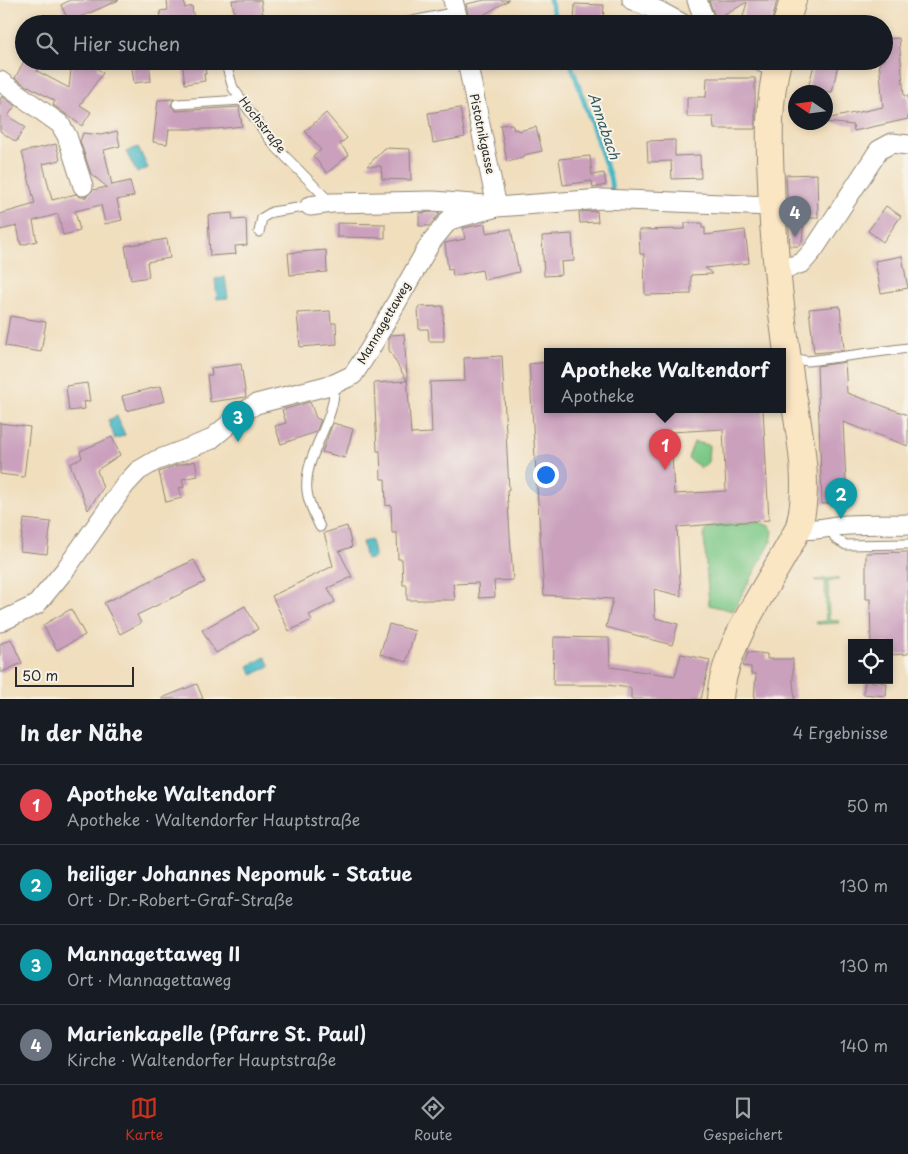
<!DOCTYPE html>
<html lang="de">
<meta charset="utf-8">
<style>
body{margin:0;font-family:"Playpen Sans",sans-serif;background:#242831;color:#f1f3f6}
.controls{position:absolute;right:15px;bottom:15px;display:grid;overflow:hidden;border-radius:0px;box-shadow:0 2px 8px #0003}
.controls button{width:45px;height:45px;display:grid;place-items:center;padding:0;border:0;border-bottom:1px solid #363941;background:#171b24;color:#f1f3f6;font:25px sans-serif}
.compass{position:absolute;left:788px;top:85px;width:45px;height:45px;border-radius:50%;background:#171b24;box-shadow:0 2px 8px #0003;rotate:283deg}
.scale{position:absolute;left:15px;bottom:12px;width:119px;box-sizing:border-box;padding-left:5px;border:2px solid #2b2b2b;border-top:0;font-size:14px;line-height:18px;white-space:nowrap;color:#2b2b2b;-webkit-text-stroke:4px #f7f3e8;paint-order:stroke}
.you{position:absolute;left:545px;top:474px;width:18px;height:18px;margin:-12px;border:4px solid #fff;border-radius:50%;background:#1a73e8;box-shadow:0 0 0 8px #1a73e833}
.badge{display:grid;place-items:center;width:32px;height:32px;border-radius:50%;background:#c8321e;color:#fff;font-size:16px;font-weight:700}
.pin{position:absolute;translate:-50% -41px;filter:drop-shadow(0 1px 2px #0008)}
.pin::after{content:'';position:absolute;top:26px;width:18px;height:15px;background:inherit;clip-path:polygon(0 0,100% 0,50% 100%)}
.popup{position:absolute;left:544px;top:348px;width:242px;height:65px;box-sizing:border-box;display:grid;place-content:center;border-radius:0px;background:#171b24;filter:drop-shadow(0 1px 4px #0005);font-size:16px;white-space:nowrap;color:#9ea1a6}
.popup b{font-size:19px;color:#f1f3f6}
.popup::after{content:'';position:absolute;left:50%;top:100%;margin-left:-10px;border:10px solid transparent;border-top-color:#171b24}
.list{margin:0;padding:0;list-style:none}
h2{display:flex;justify-content:space-between;align-items:center;height:65px;margin:0;padding:0 20px;font-size:21px}
h2 small{font-size:16px;font-weight:400;color:#9ea1a6}
.list li{display:grid;grid-template-columns:32px 1fr auto;gap:15px;align-items:center;box-sizing:border-box;height:80px;padding:0 20px;border-top:1px solid #363941}
.list b{display:block;font-size:19px;white-space:nowrap}
.list p{margin:0;font-size:16px;white-space:nowrap;color:#9ea1a6}
.list em{font-size:16px;font-style:normal;color:#9ea1a6}
.icon{flex:none;width:28px;height:28px;fill:none;stroke:currentColor;stroke-width:2;stroke-linecap:round;stroke-linejoin:round}
.map{position:relative;flex:none;width:908px;height:699px;overflow:hidden}
.search{position:absolute;background:#171b24;box-shadow:0 2px 8px #0003;left:15px;right:15px;top:15px;height:55px;display:flex;align-items:center;gap:12px;box-sizing:border-box;padding:0 18px;border-radius:28px;color:#9ea1a6;font-size:19px}
.sheet{height:385px;background:#171b24}
nav{display:flex;justify-content:space-around;align-items:center;box-sizing:border-box;height:70px;border-top:1px solid #363941;background:#171b24;font-size:14px;color:#9ea1a6}
nav a{display:grid;justify-items:center;gap:2px}
nav .on{color:#c8321e}
.map>svg:first-child{display:block}
.green{fill:#7ac786;stroke:#527958}
.water{fill:#4ab7c5;stroke:#3a7178}
.lines{fill:none;stroke-linecap:round;stroke-linejoin:round}
.stream{stroke:#4ab7c5;stroke-width:5}
.building{fill:#caa0bd;fill-rule:evenodd}
.service-casing{stroke:#8e8474;stroke-width:11}
.minor-casing{stroke:#8e8474;stroke-width:21}
.secondary-casing{stroke:#8e8474;stroke-width:28}
.service{stroke:#fff;stroke-width:9}
.minor{stroke:#fff;stroke-width:19}
.secondary{stroke:#fbe6c4;stroke-width:26}
.labels{text-anchor:middle;stroke-width:4;stroke-linejoin:round;paint-order:stroke}
.street-label{font-size:12px;fill:#2b2b2b;stroke:#f7f3e8}
.water-label{font-size:14px;font-style:italic;fill:#365c61;stroke:#f7f3e8}
</style>
<div class="map">
<svg width="908" height="699" viewBox="0 0 908 699">
<rect width="100%" height="100%" fill="#f7f3e8"/>
<filter id="ink" filterUnits="userSpaceOnUse"><feTurbulence type="fractalNoise" baseFrequency=".02" numOctaves="2"/><feDisplacementMap in="SourceGraphic" scale="10" xChannelSelector="R" yChannelSelector="G"/><feConvolveMatrix kernelMatrix="1 2 1 2 8 2 1 2 1" color-interpolation-filters="sRGB"/></filter>
<filter id="wash" filterUnits="userSpaceOnUse"><feTurbulence type="fractalNoise" baseFrequency=".0096" numOctaves="4" result="noise"/><feDisplacementMap in="SourceGraphic" scale="20" xChannelSelector="R" yChannelSelector="G"/><feGaussianBlur stdDeviation="1.12" result="paint"/><feColorMatrix in="noise" values="0 0 0 0 0 0 0 0 0 0 0 0 0 0 0 0 0 1.4 0 .05"/><feComposite in="paint" operator="in"/></filter>
<g filter="url(#wash)">
<rect width="100%" height="100%" fill="#f0debd"/>
<path class="green" d="M694,442L709,445L708,462L701,468L688,458Z
M759,522L769,526L773,531L771,542L733,611L709,605L704,537L706,529L717,525Z
M837,578L839,580L828,581L829,620L840,621L839,623L817,624L815,622L826,621L825,581H815V580Z"/>
<path class="water" d="M138,147L148,168L137,173L126,152Z
M225,277L228,298L217,299L215,279Z
M117,416L125,435L115,439L108,420Z
M371,540L375,558L366,560L362,542Z
M265,657L270,666L253,675L248,666Z"/>
<g class="lines">
<path class="stream" d="M550,0L557,24
M570,61L610,177L613,196"/>
</g>
<g id="blocks">
<path class="building" d="M70,0H119L69,22L61,5Z
M167,0H184L185,8L192,6L194,21L162,24L160,11L168,10Z
M232,0H261L263,15L235,19Z
M485,0H509L480,17L482,24H470L466,4Z
M709,0H777L771,24H741L747,2L716,20Z
M575,4L604,5L603,24H574Z
M899,38L904,96H908V119L854,131L853,125L825,122L826,119L883,107L879,61H884V39Z
M24,61H42L37,71L69,88L71,70L77,61H102L97,68L103,73L80,105L91,112L82,126L53,105L55,101L28,86V87L15,78Z
M131,61H149L151,81L134,83Z
M182,61H204L206,74H204L205,81L185,84Z
M815,61H839L832,92H807Z
M707,78H755V129H714L713,117H687V97H706Z
M2,96L15,106L8,116L25,127L16,142L0,131V100Z
M174,99L171,105L176,111L239,107L242,126L217,129H169L167,144L153,142L158,100Z
M460,108L465,137L433,143L428,113Z
M326,113L347,138L340,144L349,155L327,173L313,156L321,150L305,131Z
M512,124L514,130L517,129L518,131L536,127L542,151L524,155L525,157L507,162L500,125Z
M117,131L120,146L104,150L112,185L130,181L134,196L117,200L122,220L105,224L101,205L75,211L80,231L63,235L58,214L33,221L37,241L21,245L17,226L0,230V214L35,204L22,152L56,144L60,160L43,164L52,200L76,194L80,197H86L93,190L107,187L91,174L80,141L83,133L101,135Z
M675,140V156L700,155L701,178L672,179L671,161L648,162L647,141Z
M385,148L410,149L411,180L382,179L381,166H367Z
M590,156L592,175L604,173L606,185L593,188L592,181L563,185L559,159Z
M817,174L818,218H804L802,242L799,246H790L786,175Z
M886,206L901,216L883,242L868,231Z
M597,211L598,222L580,223L579,212Z
M232,213L233,220L246,219L247,245L235,246L236,254L210,256L208,215Z
M419,213L433,212L440,213L429,226H419Z
M337,223L385,224V238L337,237Z
M685,223H702V228H705V235L745,230L749,263L705,268L712,274L691,275V294L645,295L644,254H640L639,230L685,229Z
M485,224L486,233L511,229L519,272L484,280L482,270L453,276L452,269L448,270L445,243L465,239L463,228Z
M572,234L574,261L561,262L562,275L544,276L542,236Z
M167,239L170,258L147,262L149,277L131,280L125,246Z
M326,250L327,272L290,275L288,253Z
M902,256L908,288L881,293L875,261Z
M443,306L444,341H429L428,329H419L418,307Z
M840,306L844,350L814,353L809,309Z
M330,311L331,323H336L337,344L300,347L297,313Z
M10,316L46,322L41,352L5,346Z
M404,334L411,434L432,433L430,382L465,381L464,358L502,356L509,490H507L513,580L494,581L495,597L479,598L478,583L453,584L455,600H407V585H403L402,559H398L397,533H392L391,505L386,506L385,479H381L380,451H377L374,383L407,381L389,350V339L391,335Z
M548,362V409H763L769,520L677,527L681,596L654,589L655,618L678,624L672,645L606,627L613,599L544,595L529,364ZM723,429L726,491L674,494L671,432Z
M845,362L847,393L908,415V446L843,422L847,502L822,504L817,366Z
M241,364L246,397L210,402L207,375H212L211,368Z
M87,383L90,401L84,402L85,409L69,411L66,386Z
M161,386L165,401L126,411L122,396Z
M310,402L316,418L321,420L316,432L281,444L275,426L286,423L282,410Z
M0,423L30,427L24,477L0,474Z
M333,423L353,429L345,458L322,452Z
M112,437L120,455L97,470L103,488L88,510L70,464L82,458L80,451Z
M195,461L198,476L182,479L184,487L179,488L182,498L166,502L159,472L174,466Z
M24,519L51,522L47,554L20,551Z
M347,526L352,547L339,551L352,577L328,588L335,602L309,615L312,620L289,631L272,596L333,566L324,533Z
M908,552V654L889,655V643H871L870,599H866V553Z
M194,560L205,582L137,615L141,623L120,634L104,603Z
M245,606L258,629L216,653L202,630Z
M71,609L85,635L57,650L43,625Z
M389,624L415,631L406,662L380,654Z
M554,637L609,638L610,667L675,676L681,654L710,660L701,699H631V688L606,685H553Z
M11,639L22,663L0,673V644Z
M748,652L767,654V659H793V682L795,699H754L756,674H751V667L743,666Z
M865,681L887,683L886,696L863,694Z
M197,684L203,699H162V698Z"/>
</g>
</g>
<g filter="url(#ink)">
<use href="#blocks" fill-opacity="0" stroke="#8e8474" stroke-width="1"/>
<g class="lines">
<defs>
<path id="service" d="M399,24L456,12
M225,61L233,88L274,145L331,203
M177,104L242,100
M259,232L262,218L272,212L310,206
M789,358L808,361L908,348
M320,527C315,516 308,503 307,491C303,455 337,421 334,384
M830,528L836,539L846,545L908,544"/>
<path id="minor" d="M453,0L459,24
M632,0L659,11L683,24
M697,0L706,24
M467,61L497,207
M759,61L776,68
M0,81L60,124L67,136L83,186
M310,206L332,203L433,201L486,205
M777,271L802,263L814,249L879,150L892,143L908,145
M798,529C811,531 823,528 837,526C860,523 885,525 908,524
M0,622L36,605L65,570L125,485L138,471L155,461L210,440L245,411L256,404L334,384L353,375L370,349L431,242L449,220L497,207L602,199L771,206"/>
<path id="secondary" d="M786,24L793,0
M720,699C724,641 773,580 798,529C812,486 798,426 791,382C782,316 773,249 771,182C769,142 768,101 778,61"/>
</defs>
<use href="#service" class="service-casing"/>
<use href="#minor" class="minor-casing"/>
<use href="#secondary" class="secondary-casing"/>
<use href="#service" class="service"/>
<use href="#minor" class="minor"/>
<use href="#secondary" class="secondary"/>
</g>
</g>
<g class="labels">
<g class="street-label">
<text transform="translate(262 125) rotate(52)" y="4">Hochstraße</text>
<text transform="translate(482 134) rotate(78)" y="4">Pistotnikgasse</text>
<text transform="translate(384 323) rotate(-60)" y="4">Mannagettaweg</text>
</g>
<g class="water-label">
<text transform="translate(604 126) rotate(71)" y="5">Annabach</text>
</g>
</g>
</svg>
<div class="controls">
<button><svg class="icon" aria-label="locate" viewBox="0 0 24 24"><circle cx="12" cy="12" r="6"/><path d="M12 2v4M12 18v4M2 12h4M18 12h4"/></svg></button>
</div>
<svg class="compass" viewBox="-18 -18 36 36"><path d="M0-13l5 13h-10z" fill="#e53935"/><path d="M0 13l5-13h-10z" fill="#9ea1a6"/></svg>
<div class="scale">50 m</div>
<div class="you"></div>
<div class="pin badge" style="left:665px;top:470px;background:#e0444e">1</div>
<div class="popup"><b>Apotheke Waltendorf</b>Apotheke</div>
<div class="pin badge" style="left:841px;top:519px;background:#0f9aa8">2</div>
<div class="pin badge" style="left:238px;top:442px;background:#0f9aa8">3</div>
<div class="pin badge" style="left:795px;top:237px;background:#6b7280">4</div>
<div class="search"><svg class="icon" aria-label="search" viewBox="0 0 24 24"><circle cx="10" cy="10" r="6"/><path d="M15 15l6 6"/></svg>Hier suchen</div>
</div>
<section class="sheet">
<h2>In der Nähe<small>4 Ergebnisse</small></h2>
<ul class="list">
<li><span class="badge" style="background:#e0444e">1</span><div><b>Apotheke Waltendorf</b><p>Apotheke · Waltendorfer Hauptstraße</p></div><em>50 m</em></li>
<li><span class="badge" style="background:#0f9aa8">2</span><div><b>heiliger Johannes Nepomuk - Statue</b><p>Ort · Dr.-Robert-Graf-Straße</p></div><em>130 m</em></li>
<li><span class="badge" style="background:#0f9aa8">3</span><div><b>Mannagettaweg II</b><p>Ort · Mannagettaweg</p></div><em>130 m</em></li>
<li><span class="badge" style="background:#6b7280">4</span><div><b>Marienkapelle (Pfarre St. Paul)</b><p>Kirche · Waltendorfer Hauptstraße</p></div><em>140 m</em></li>
</ul>
</section>
<nav>
<a class="on"><svg class="icon" aria-label="map" viewBox="0 0 24 24"><path d="M3 6l6-2 6 2 6-2v14l-6 2-6-2-6 2zM9 4v14M15 6v14"/></svg>Karte</a>
<a><svg class="icon" aria-label="directions" viewBox="0 0 24 24"><path d="M12 3l9 9-9 9-9-9zM9 14v-3h6M13 9l2 2-2 2"/></svg>Route</a>
<a><svg class="icon" aria-label="saved" viewBox="0 0 24 24"><path d="M7 4h10v16l-5-4-5 4z"/></svg>Gespeichert</a>
</nav>
